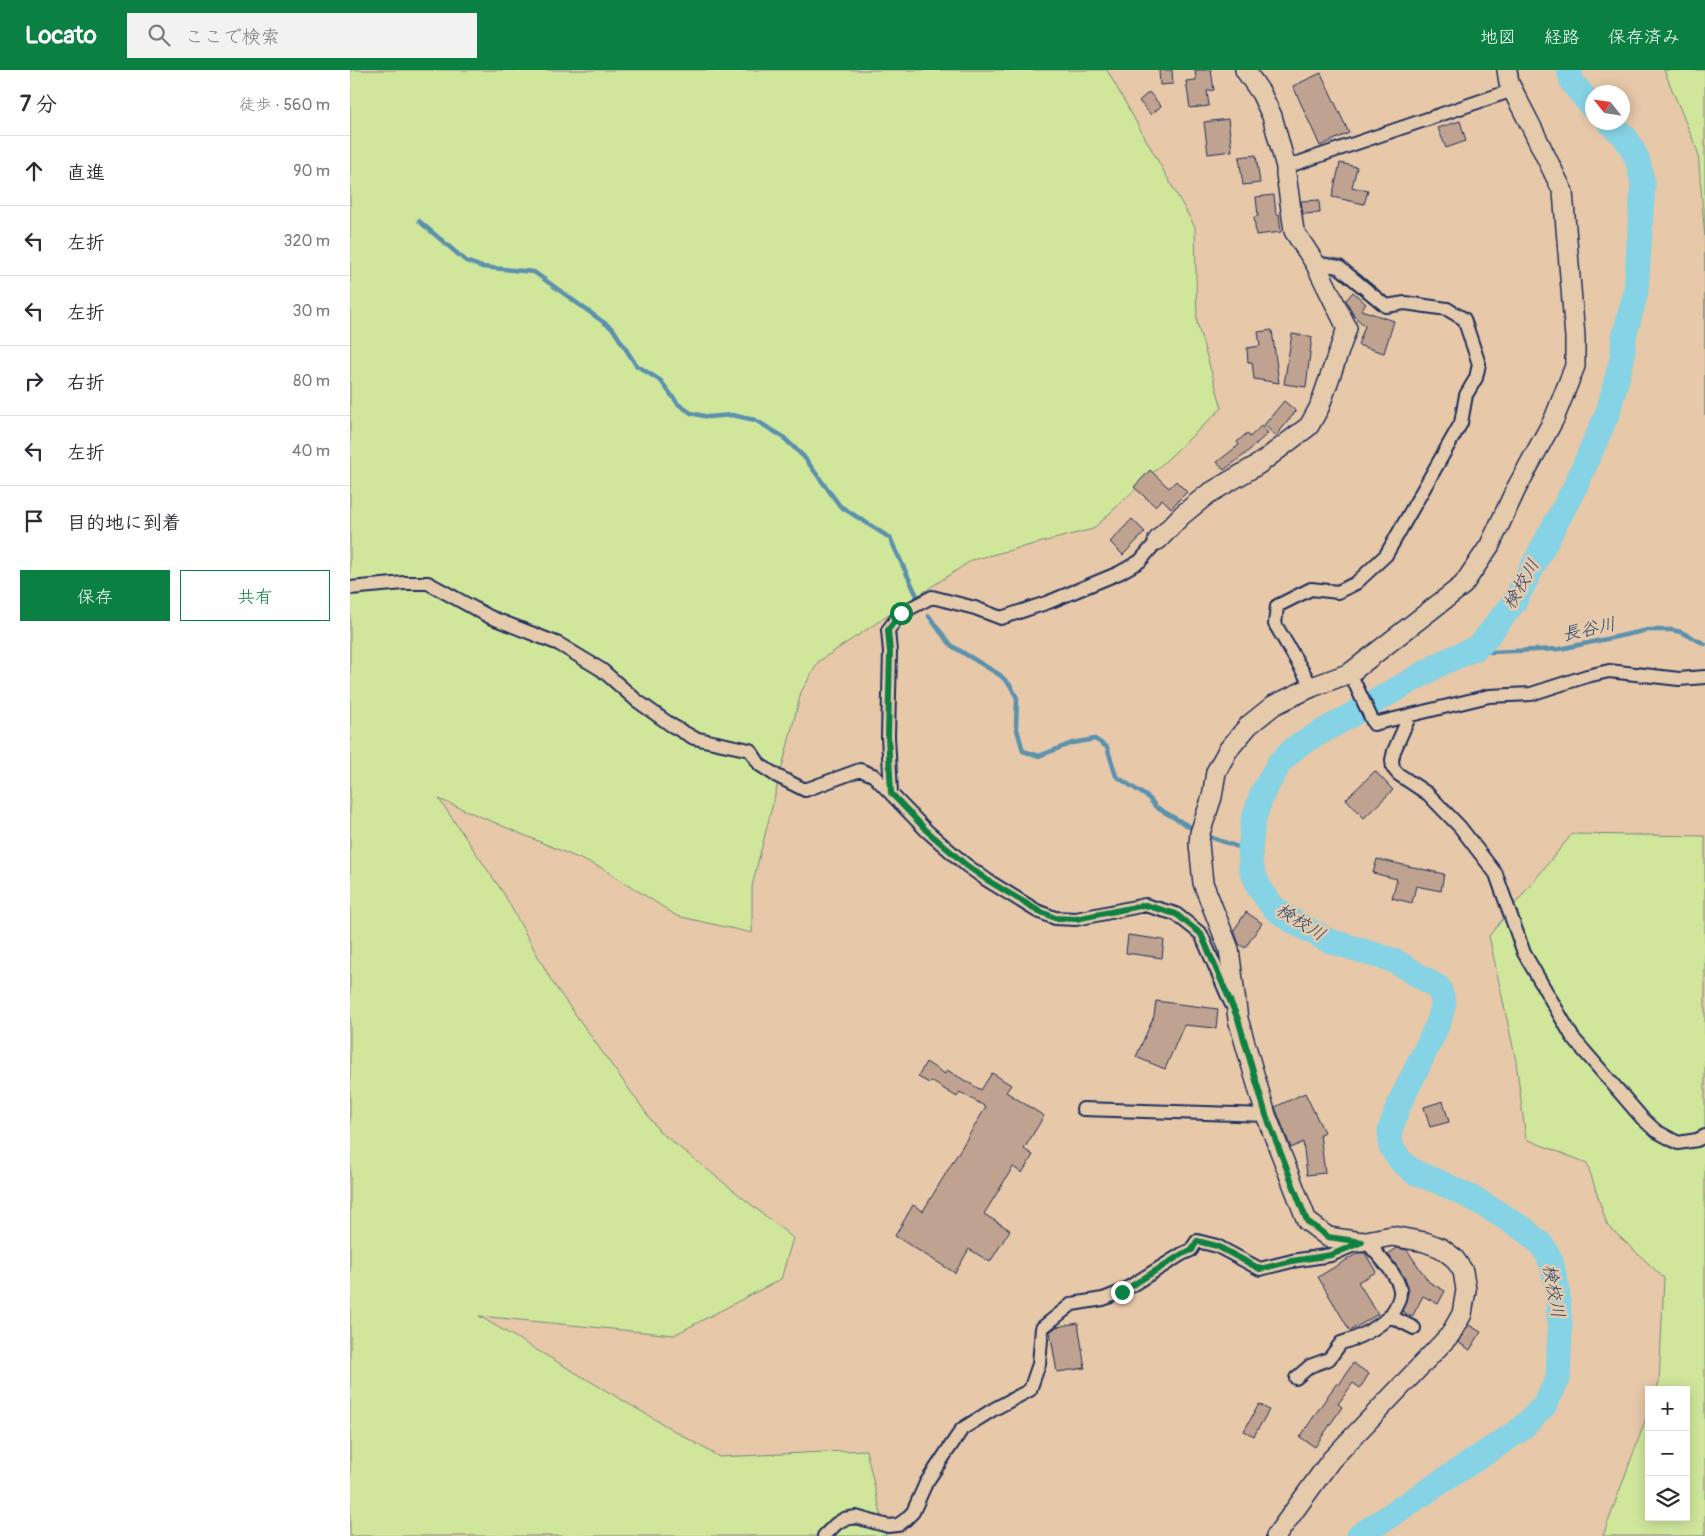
<!DOCTYPE html>
<html lang="ja">
<meta charset="utf-8">
<style>
body{margin:0;font-family:Pangolin,"Klee One",sans-serif;background:#f2f2f3;color:#2b2b33}
.controls{position:absolute;right:15px;bottom:15px;display:grid;overflow:hidden;border-radius:0px;box-shadow:0 2px 12px #0003}
.controls button{width:45px;height:45px;display:grid;place-items:center;padding:0;border:0;border-bottom:1px solid #e1e1e2;background:#fff;color:#2b2b33;font:25px sans-serif}
.compass{position:absolute;left:1235px;top:15px;width:45px;height:45px;border-radius:50%;background:#fff;box-shadow:0 2px 12px #0003;rotate:300deg}
.stop{position:absolute;width:15px;height:15px;margin:-11px;border:4px solid #0b8043;border-radius:50%;background:#fff}
.stop.end{background:#0b8043;border-color:#fff;box-shadow:0 1px 5px #0008}
.list{margin:0;padding:0;list-style:none}
h2{display:flex;justify-content:space-between;align-items:center;height:65px;margin:0;padding:0 20px;font-size:21px}
h2 small{font-size:16px;font-weight:400;color:#7c7c81}
.list li{display:grid;grid-template-columns:32px 1fr auto;gap:15px;align-items:center;box-sizing:border-box;height:70px;padding:0 20px;border-top:1px solid #e1e1e2}
.list b{display:block;font-size:19px;white-space:nowrap}
.list em{font-size:16px;font-style:normal;color:#7c7c81}
.actions{display:flex;gap:10px;padding:15px 20px}
.actions a{flex:1;padding:11px 0;border:1px solid #0b8043;border-radius:0px;text-align:center;font-size:18px;color:#0b8043}
.actions .main{background:#0b8043;color:#fff}
.icon{flex:none;width:28px;height:28px;fill:none;stroke:currentColor;stroke-width:2;stroke-linecap:round;stroke-linejoin:round}
.map{position:relative;flex:none;width:1355px;height:1466px;overflow:hidden}
header{display:flex;align-items:center;gap:30px;box-sizing:border-box;height:70px;padding:0 25px;background:#0b8043;color:#fff}
header strong{font-size:24px}
nav{display:flex;gap:28px;margin-inline-start:auto;font-size:18px}
.search{width:350px;height:45px;background:#f2f2f3;display:flex;align-items:center;gap:12px;box-sizing:border-box;padding:0 18px;border-radius:0px;color:#7c7c81;font-size:19px}
main{display:flex}
aside{flex:1;background:#fff}
.map>svg:first-child{display:block}
.green{fill:#d0e69b;stroke:#768a7c}
.lines{fill:none;stroke-linecap:round;stroke-linejoin:round}
.stream{stroke:#5b91ae;stroke-width:4.5}
.river{stroke:#85d3e4;stroke-width:25}
.building{fill:#bfa28f;stroke:#1b2f5e}
.street-casing{stroke:#1b2f5e;stroke-width:16}
.secondary-casing{stroke:#1b2f5e;stroke-width:22}
.street{stroke:#e5caac;stroke-width:12}
.secondary{stroke:#e5caac;stroke-width:19}
.route{stroke:#0b8043;stroke-width:6}
.labels{text-anchor:middle;stroke-width:5;stroke-linejoin:round;paint-order:stroke}
.water-label{font-size:18px;font-style:italic;fill:#263f6b;stroke:#e5caac}
</style>
<header>
<strong>Locato</strong>
<div class="search"><svg class="icon" aria-label="search" viewBox="0 0 24 24"><circle cx="10" cy="10" r="6"/><path d="M15 15l6 6"/></svg>ここで検索</div>
<nav><a>地図</a><a>経路</a><a>保存済み</a></nav>
</header>
<main>
<aside>
<h2>7 分<small>徒歩 · 560 m</small></h2>
<ul class="list">
<li><svg class="icon" aria-label="ahead" viewBox="0 0 24 24"><path d="M12 20V5M6 11l6-6 6 6"/></svg><div><b>直進</b></div><em>90 m</em></li>
<li><svg class="icon" aria-label="left" viewBox="0 0 24 24"><path d="M17 20v-9H6M10 6l-5 5 5 5"/></svg><div><b>左折</b></div><em>320 m</em></li>
<li><svg class="icon" aria-label="left" viewBox="0 0 24 24"><path d="M17 20v-9H6M10 6l-5 5 5 5"/></svg><div><b>左折</b></div><em>30 m</em></li>
<li><svg class="icon" aria-label="right" viewBox="0 0 24 24"><path d="M7 20v-9h11M14 6l5 5-5 5"/></svg><div><b>右折</b></div><em>80 m</em></li>
<li><svg class="icon" aria-label="left" viewBox="0 0 24 24"><path d="M17 20v-9H6M10 6l-5 5 5 5"/></svg><div><b>左折</b></div><em>40 m</em></li>
<li><svg class="icon" aria-label="arrive" viewBox="0 0 24 24"><path d="M6 21V4h12l-3 4 3 4H6"/></svg><div><b>目的地に到着</b></div></li>
</ul>
<div class="actions"><a class="main">保存</a><a>共有</a></div>
</aside>
<div class="map">
<svg width="1355" height="1466" viewBox="0 0 1355 1466">
<rect width="100%" height="100%" fill="#e7c8a9"/>
<filter id="ink" filterUnits="userSpaceOnUse"><feTurbulence type="fractalNoise" baseFrequency=".02" numOctaves="2"/><feDisplacementMap in="SourceGraphic" scale="10" xChannelSelector="R" yChannelSelector="G"/><feConvolveMatrix kernelMatrix="1 2 1 2 8 2 1 2 1" color-interpolation-filters="sRGB"/></filter>
<g filter="url(#ink)">
<path class="green" d="M0,0H757L845,157L847,253L872,338L743,459L622,490L469,591L451,622L402,816V863L327,846L254,799L89,729L154,824L202,912L309,1061L443,1168L431,1209L324,1265L129,1246L369,1387L516,1380L536,1466H0Z
M1314,0H1355V345V168L1348,82Z
M1222,764L1355,766V1466H1253L1299,1340V1447H1336V1320H1306L1309,1313L1314,1208L1257,1155L1237,1093L1176,1069L1166,991L1139,866Z"/>
<g class="lines">
<path class="stream" d="M69,151L116,191L132,197L184,202L263,259L286,295L311,311L328,334L341,343L358,347L382,345L405,350L432,366L454,387L490,436L540,468L567,526
M579,546L589,560L602,576L650,605L660,615L667,628L666,656L673,681L689,686L722,673L745,669L757,677L766,706L799,728L806,737L845,760
M1126,578L1140,582L1210,579L1298,560H1322L1331,562L1355,574
M857,766L891,778L900,779"/>
<path class="river" d="M1219,0L1222,12L1242,37
M1009,1466L1170,1360L1194,1336L1208,1309L1210,1257L1207,1217L1201,1191L1192,1175L1175,1160L1128,1131L1087,1111L1064,1102L1052,1092L1041,1077L1040,1060L1048,1037L1088,954L1094,934L1089,918L1045,891L977,870L939,849L923,837L910,819L901,798L900,779L903,751L912,724L930,692L947,676L1094,592L1126,578L1132,573L1164,532L1225,417L1258,342L1272,289L1274,267L1286,222L1293,113L1287,88L1276,68L1259,52"/>
</g>
<path class="building" d="M809,0H822L823,14L810,15Z
M845,0H861L864,20L857,21L859,36L840,38L836,11L846,10Z
M971,3L999,63L970,76L943,16Z
M799,22L811,36L801,45L789,31Z
M878,49L882,81L858,84L854,52Z
M1110,51L1116,71L1096,78L1088,58Z
M906,85L910,113L893,115L889,87Z
M990,93L1007,97L1002,117L1018,121L1014,134L982,127Z
M924,125L926,144H929L931,162L906,165L904,147L908,146L906,127Z
M969,130L970,143L953,144L951,131Z
M1003,222L1016,234L1011,240L1044,251L1034,283L1008,275L1015,256L1004,246L996,230Z
M922,260L929,313L904,309L902,292H898L897,278L910,276L908,262Z
M942,264L962,267L956,317L934,314Z
M934,331L946,341L926,366L914,355Z
M911,356L918,363L894,385L874,400L867,392L889,375L887,372L897,363L900,367Z
M800,400L819,418L826,411L837,422L821,438L812,429L805,436L784,417Z
M782,449L795,462L773,485L760,472Z
M1025,701L1043,720L1014,748L996,729Z
M1027,789L1094,804L1091,821L1066,816L1062,833L1042,828L1047,809L1023,803Z
M896,842L912,853L895,878L889,874L884,860Z
M778,865L814,870L812,888L776,883Z
M806,931L868,939L866,958L834,955L815,999L786,987L804,946Z
M576,992L595,1004L597,1000L631,1020L642,1003L661,1015L656,1022L694,1046L674,1079L683,1085L672,1103L663,1097L634,1144L660,1160L640,1192L619,1179L605,1203L545,1166L563,1135L573,1141L636,1037L610,1022L607,1027L581,1011L579,1013L568,1007Z
M955,1023L974,1062L970,1064L975,1103L957,1105L953,1072L941,1078L925,1037Z
M1093,1031L1099,1052L1080,1057L1074,1037Z
M1047,1178L1057,1180L1079,1212L1095,1221L1088,1234L1073,1226L1062,1247L1052,1241L1059,1220L1056,1210L1038,1184Z
M1008,1183H1015L1026,1202L1008,1212L1028,1244L1000,1261L968,1207Z
M728,1253L735,1298L707,1302L700,1262L706,1257Z
M1119,1255L1131,1262L1120,1280L1108,1272Z
M1003,1293L1019,1304L1010,1318L1003,1313L988,1334L992,1337L965,1377L950,1367L979,1324L987,1313L989,1315Z
M909,1334L919,1340L904,1366L894,1361Z"/>
<g class="lines">
<defs>
<path id="street" d="M936,97L1163,20
M0,518L54,513H78L140,547L209,574L252,600L286,630L321,655L344,668L400,680L410,695L427,706L455,720L510,700L523,705L577,761L616,795L637,810L687,841L705,848L726,849L795,835L826,844L851,864L881,933
M1000,603L1024,654L1139,626L1181,624L1237,606L1259,601L1329,609L1355,607
M962,617L925,554L927,536L961,519L988,522L1006,513L1036,485L1111,353L1116,325L1126,308L1129,294L1114,249L1097,239L1055,233L1036,236L989,197L965,193
M1060,645L1044,681L1042,690L1043,698L1048,704L1078,724L1110,757L1146,804L1174,883L1223,968L1292,1048L1306,1061L1328,1073L1347,1070L1355,1066
M541,723L538,666L540,582L538,560L551,543L582,527L625,538L651,548L699,532L769,503L790,491L808,470
M733,1039L916,1045
M1016,1171C1026,1184 1048,1204 1050,1220C1051,1229 1045,1239 1040,1246L1064,1258
M946,1308L960,1296L979,1289L991,1273C1009,1268 1026,1259 1040,1246
M474,1466L486,1454L494,1449L506,1447L538,1456L548,1455L555,1450L563,1442L576,1413L612,1359L644,1339L680,1320L689,1294L692,1258L722,1234L753,1229L771,1222L832,1184L841,1180L847,1171L867,1176L910,1199L942,1191L981,1185L1009,1173"/>
<path id="secondary" d="M808,470L832,445L858,424L909,394L959,356L969,338L997,258L965,193L944,161L936,104V97L922,46L911,23L895,0
M926,1466L981,1390L1100,1265L1112,1244L1116,1220L1113,1201L1104,1188L1091,1178L1075,1172L1042,1166L1011,1172L978,1167L957,1151L916,1045L897,980L888,949L879,879L853,813L849,774L850,763L862,727L866,702L878,680L899,655L924,635L962,617L1000,603L1113,515L1140,475L1166,419L1204,349L1225,296V267L1213,122L1182,58L1159,13L1157,0"/>
</defs>
<use href="#street" class="street-casing"/>
<use href="#secondary" class="secondary-casing"/>
<use href="#street" class="street"/>
<use href="#secondary" class="secondary"/>
</g>
</g>
<g class="lines" filter="url(#ink)">
<path class="route" d="M551,543L538,560L540,582L538,666L541,723L577,761L616,795L637,810L687,840L705,848L726,849L795,835L826,844L851,864L888,949L916,1045L957,1151L978,1167L1012,1172L981,1185L942,1191L910,1199L867,1176L847,1171L842,1180L832,1184L772,1222"/>
</g>
<g class="labels">
<g class="water-label">
<text transform="translate(1171 514) rotate(-60)" y="6">検校川</text>
<text transform="translate(1239 559) rotate(-12)" y="6">長谷川</text>
<text transform="translate(951 852) rotate(32)" y="6">検校川</text>
<text transform="translate(1204 1221) rotate(80)" y="6">検校川</text>
</g>
</g>
</svg>
<div class="controls">
<button>+</button>
<button>−</button>
<button><svg class="icon" aria-label="layers" viewBox="0 0 24 24"><path d="M12 4l9 5-9 5-9-5zM3 14l9 5 9-5"/></svg></button>
</div>
<svg class="compass" viewBox="-18 -18 36 36"><path d="M0-13l5 13h-10z" fill="#e53935"/><path d="M0 13l5-13h-10z" fill="#7c7c81"/></svg>
<div class="stop" style="left:551px;top:543px"></div>
<div class="stop end" style="left:772px;top:1222px"></div>
</div>
</main>
